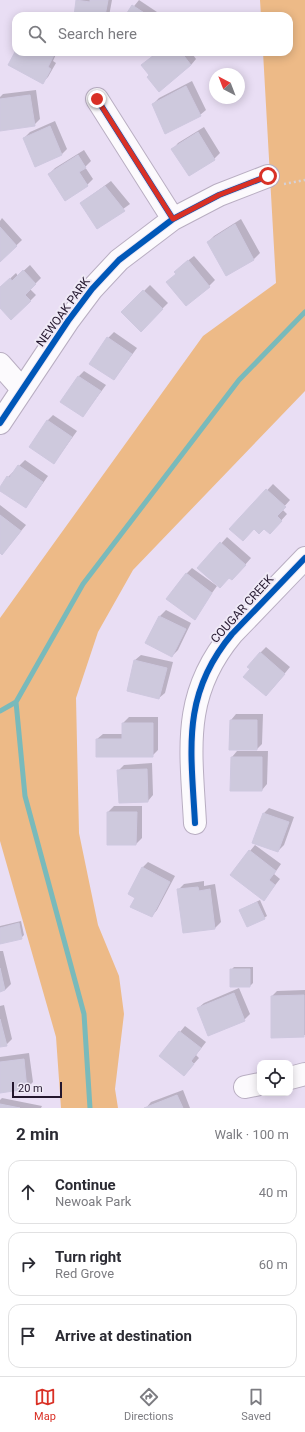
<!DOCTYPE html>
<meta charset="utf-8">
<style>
body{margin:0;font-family:Roboto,sans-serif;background:#f7f7f7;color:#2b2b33}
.controls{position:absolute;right:12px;bottom:12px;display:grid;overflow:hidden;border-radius:8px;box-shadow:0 2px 10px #0003}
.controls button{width:36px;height:36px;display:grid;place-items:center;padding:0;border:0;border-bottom:1px solid #e1e1e2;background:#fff;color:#2b2b33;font:20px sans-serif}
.compass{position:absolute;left:209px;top:68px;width:36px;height:36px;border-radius:50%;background:#fff;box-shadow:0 2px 10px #0003;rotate:318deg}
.scale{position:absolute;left:12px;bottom:10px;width:50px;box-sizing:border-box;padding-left:4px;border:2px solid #24172e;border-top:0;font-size:11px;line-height:14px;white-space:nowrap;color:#24172e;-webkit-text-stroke:3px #efe9f6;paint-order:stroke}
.stop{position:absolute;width:12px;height:12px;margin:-9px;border:3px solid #d93025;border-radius:50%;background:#fff}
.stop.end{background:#d93025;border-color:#fff;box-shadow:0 1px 4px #0008}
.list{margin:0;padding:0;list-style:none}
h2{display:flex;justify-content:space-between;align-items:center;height:52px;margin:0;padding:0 16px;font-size:17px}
h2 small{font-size:13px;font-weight:400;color:#7c7c81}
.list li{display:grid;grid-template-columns:26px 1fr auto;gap:12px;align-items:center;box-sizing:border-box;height:64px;margin:0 8px 8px;padding:0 8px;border:1px solid #e1e1e2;border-radius:12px}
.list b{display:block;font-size:15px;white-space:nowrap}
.list p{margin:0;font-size:13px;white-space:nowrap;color:#7c7c81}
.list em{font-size:13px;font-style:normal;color:#7c7c81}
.icon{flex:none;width:22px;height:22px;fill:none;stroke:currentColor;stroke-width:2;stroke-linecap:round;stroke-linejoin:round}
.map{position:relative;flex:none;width:305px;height:1108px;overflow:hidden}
.search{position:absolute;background:#fff;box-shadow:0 2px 10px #0003;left:12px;right:12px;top:12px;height:44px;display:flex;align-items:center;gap:10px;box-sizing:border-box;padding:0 14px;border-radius:12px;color:#7c7c81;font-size:15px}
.sheet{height:268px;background:#fff}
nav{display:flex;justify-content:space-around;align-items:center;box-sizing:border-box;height:56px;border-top:1px solid #e1e1e2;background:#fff;font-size:11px;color:#7c7c81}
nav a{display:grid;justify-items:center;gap:2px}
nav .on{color:#d93025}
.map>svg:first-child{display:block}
.forest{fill:#edba87}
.shadow{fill:#0003}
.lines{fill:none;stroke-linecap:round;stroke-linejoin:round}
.stream{stroke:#79babb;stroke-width:5}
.building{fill:#cec9dd;stroke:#cec8df}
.minor-casing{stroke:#b9aec2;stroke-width:24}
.path{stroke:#d5d1d8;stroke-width:2.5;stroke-dasharray:2 3;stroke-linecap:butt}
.minor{stroke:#fcfafd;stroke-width:22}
.cycleway-casing{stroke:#efe9f6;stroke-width:8}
.cycleway{stroke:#0057b8;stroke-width:6}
.route{stroke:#d93025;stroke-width:5}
.labels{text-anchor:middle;stroke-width:4;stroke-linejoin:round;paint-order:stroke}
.street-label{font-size:12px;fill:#24172e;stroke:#efe9f6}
</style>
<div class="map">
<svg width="305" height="1108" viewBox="0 0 305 1108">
<rect width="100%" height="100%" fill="#e9def4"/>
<path class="forest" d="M260,0H305V391L133,570L98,632L76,698L79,833L98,925L119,976L124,1014L115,1089L118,1108H61L56,1037L0,841V618L203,336L276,283L263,52H289V16H261Z"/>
<path class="shadow" d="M77,0H112L109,16H75Z
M139,0L163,16H126Z
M16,52H57L53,61L56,63L48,77L43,82L9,65Z
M157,52H191L196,59L191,65L150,75L143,65Z
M192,81L206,110L200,115L153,104L159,98Z
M36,90L40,119L34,125L0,123V97L3,94Z
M55,121L67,149L62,154L24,138L30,132Z
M204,127L220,153L214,159L189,175L173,149L178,143Z
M84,150L91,161L85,167L93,179L87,185L49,174L55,168Z
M111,181L130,204L97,228L81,203Z
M2,218L22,240L0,261V221Z
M241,219L260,253L254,259L226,274L208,242L214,236Z
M194,256L215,280L209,286L177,274L181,266Z
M30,265L41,278L30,289L36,295L30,301L0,307V288L16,273L18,276Z
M150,285L168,303L141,330L123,312Z
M114,332L137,348L114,379L108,338Z
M84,371L106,385L83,416L79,376Z
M53,415L77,431L54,463L47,421Z
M25,460L48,476L26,507L0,490L8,477Z
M273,484L290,500L282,509L287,514L270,533L265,528L231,529Z
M0,505L26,525L2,554L0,552Z
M227,537L251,558L238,573L230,577L199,568Z
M192,568L217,586L194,618L186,574Z
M166,610L191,623L178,650L172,656L147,643L160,616Z
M266,647L290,667L272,689L251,669L260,653Z
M141,655L173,662L165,693L159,698L135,660Z
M236,714H263L262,744L257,749H230L231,720Z
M129,717H158V750L152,756L97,739L103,734H123V723Z
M237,751H268L267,784L262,790H231L232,757Z
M152,763L153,795L148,801L118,771L124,765Z
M114,806H142V838L136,844L108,812Z
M269,808L294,817L284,845L278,851L263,814Z
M255,845L281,864L274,874L280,879L264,899L250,851Z
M148,862L175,876L157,910L152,916L136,897L142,868Z
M204,881V886L215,884L221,922L215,928L178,890L184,884Z
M260,900L267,916L264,918L240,910Z
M21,921L24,935L21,938L0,943V926Z
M0,951H3L11,984L5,990L0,991Z
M234,967H253V983L250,986L231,970Z
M239,988L250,1014L244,1020L198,1008L204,1003Z
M305,990V1035L272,1037V996L277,991Z
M4,1005L12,1039L6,1045L0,1046V1006Z
M185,1026L206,1042L196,1055L199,1058L184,1075L180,1032Z
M29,1053L33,1082L27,1088L0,1092V1057Z
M183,1090L190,1108H146L151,1102Z
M2,1098L42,1106L41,1108H0V1100Z"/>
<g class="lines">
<path class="stream" d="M0,711L16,702
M90,1108L84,1014L25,796L16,702L83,584L239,380L305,312"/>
</g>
<path class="building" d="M76,0L90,2V0H108L105,16H74Z
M132,5L149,16H125Z
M16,50V52L55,53L48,67L51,69L43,84L8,65Z
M158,52H181L191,65L159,92L147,77L149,75L141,65Z
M186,86L201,116L165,134L152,104Z
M30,95L35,126L0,131V99Z
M50,126L62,155L35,167L23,138Z
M198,132L215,160L189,176L171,149Z
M78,155L86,168L79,172L88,186L65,201L48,174Z
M105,186L125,211L97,229L80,203Z
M235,224L254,260L226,276L207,242Z
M0,227L17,246L0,262Z
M188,260L210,287L186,306L166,282L176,274L174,272Z
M23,270L36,284L25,295L31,301L11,320L0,308V287L10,278L12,281Z
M143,290L163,309L141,332L121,312Z
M107,337L132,354L114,380L89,364Z
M78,376L101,391L83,417L60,402Z
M47,420L72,437L54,464L29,447Z
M18,465L43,482L26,508L0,491V487L7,476L9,478Z
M266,489L286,507L277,516L282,521L270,534L264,529L259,534L254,529L243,541L229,529Z
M0,515L21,531L2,555L0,553Z
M220,542L246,565L232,580L229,578L220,588L197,568Z
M186,573L212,593L195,620L166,599Z
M159,616L186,629L172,657L145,643Z
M260,652L285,674L266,696L243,677L250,669L247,667Z
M134,660L167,668L159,699L127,691Z
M230,720H257V750H229Z
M122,723H153V757H96V739H122Z
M231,757H262V791H230Z
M147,769L148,802L119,803L117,770Z
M107,812H137L136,845H107Z
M263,813L289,822L278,852L252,843Z
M249,850L276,871L269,880L275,885L264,901L230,875Z
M142,867L170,882L152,917L130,907L135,898L128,894Z
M198,887L199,891L210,889L215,929L183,933L177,889Z
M257,902L265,919L247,927L239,910Z
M19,923L22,939L0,944V928Z
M0,968L5,990L0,992Z
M230,969H250V987H230Z
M234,993L245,1021L208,1036L197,1008Z
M304,995V1037L271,1038V996Z
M0,1019L7,1046L0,1047Z
M179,1031L201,1048L191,1061L194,1064L184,1076L159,1056Z
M24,1059L27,1089L0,1093V1062Z
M177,1095L183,1108H144Z
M0,1104L20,1108H0Z"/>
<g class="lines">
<defs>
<path id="minor" d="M97,99L173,219
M0,364L22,389
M0,423L68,321L92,289L119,260L173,219L219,195L268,176
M195,823C191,749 181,695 232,634L305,558
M290,1078L305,1074
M245,1087L260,1084"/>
</defs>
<use href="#minor" class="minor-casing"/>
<path class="path" d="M284,184L305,180"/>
<use href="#minor" class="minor"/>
<defs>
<path id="cycleway" d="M97,99L173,219
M0,423L68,321L92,289L119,260L173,219L219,195L268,176
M195,823C191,749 181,695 232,634L305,558"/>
</defs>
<use href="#cycleway" class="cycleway-casing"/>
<use href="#cycleway" class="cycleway"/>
</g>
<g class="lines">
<path class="route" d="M97,99L173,219L219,195L268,176"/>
</g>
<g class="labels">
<g class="street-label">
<text transform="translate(63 312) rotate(-54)" y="4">NEWOAK PARK</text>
<text transform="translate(242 609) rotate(-48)" y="4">COUGAR CREEK</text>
</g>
</g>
</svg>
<div class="controls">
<button><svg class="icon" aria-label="locate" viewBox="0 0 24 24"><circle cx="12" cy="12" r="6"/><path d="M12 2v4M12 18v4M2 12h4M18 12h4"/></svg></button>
</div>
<svg class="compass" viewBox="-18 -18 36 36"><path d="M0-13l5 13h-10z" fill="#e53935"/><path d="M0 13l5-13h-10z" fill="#7c7c81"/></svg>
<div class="scale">20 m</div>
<div class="stop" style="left:268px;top:176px"></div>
<div class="stop end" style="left:97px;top:99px"></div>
<div class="search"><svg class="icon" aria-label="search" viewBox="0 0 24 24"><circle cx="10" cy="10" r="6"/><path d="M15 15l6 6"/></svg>Search here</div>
</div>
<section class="sheet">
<h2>2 min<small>Walk · 100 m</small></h2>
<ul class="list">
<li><svg class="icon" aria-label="ahead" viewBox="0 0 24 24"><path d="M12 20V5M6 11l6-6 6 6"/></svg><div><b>Continue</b><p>Newoak Park</p></div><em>40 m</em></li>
<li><svg class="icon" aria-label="right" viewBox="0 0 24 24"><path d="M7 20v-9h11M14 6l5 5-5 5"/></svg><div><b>Turn right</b><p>Red Grove</p></div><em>60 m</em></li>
<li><svg class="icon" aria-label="arrive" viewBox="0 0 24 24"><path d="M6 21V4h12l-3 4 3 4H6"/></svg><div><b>Arrive at destination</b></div></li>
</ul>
</section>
<nav>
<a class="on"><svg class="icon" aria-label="map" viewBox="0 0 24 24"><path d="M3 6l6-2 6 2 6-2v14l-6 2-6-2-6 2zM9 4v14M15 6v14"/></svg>Map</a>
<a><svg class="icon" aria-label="directions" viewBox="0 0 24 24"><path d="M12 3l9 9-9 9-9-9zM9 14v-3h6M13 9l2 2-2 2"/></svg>Directions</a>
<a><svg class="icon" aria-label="saved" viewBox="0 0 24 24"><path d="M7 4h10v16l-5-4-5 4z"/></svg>Saved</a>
</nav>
